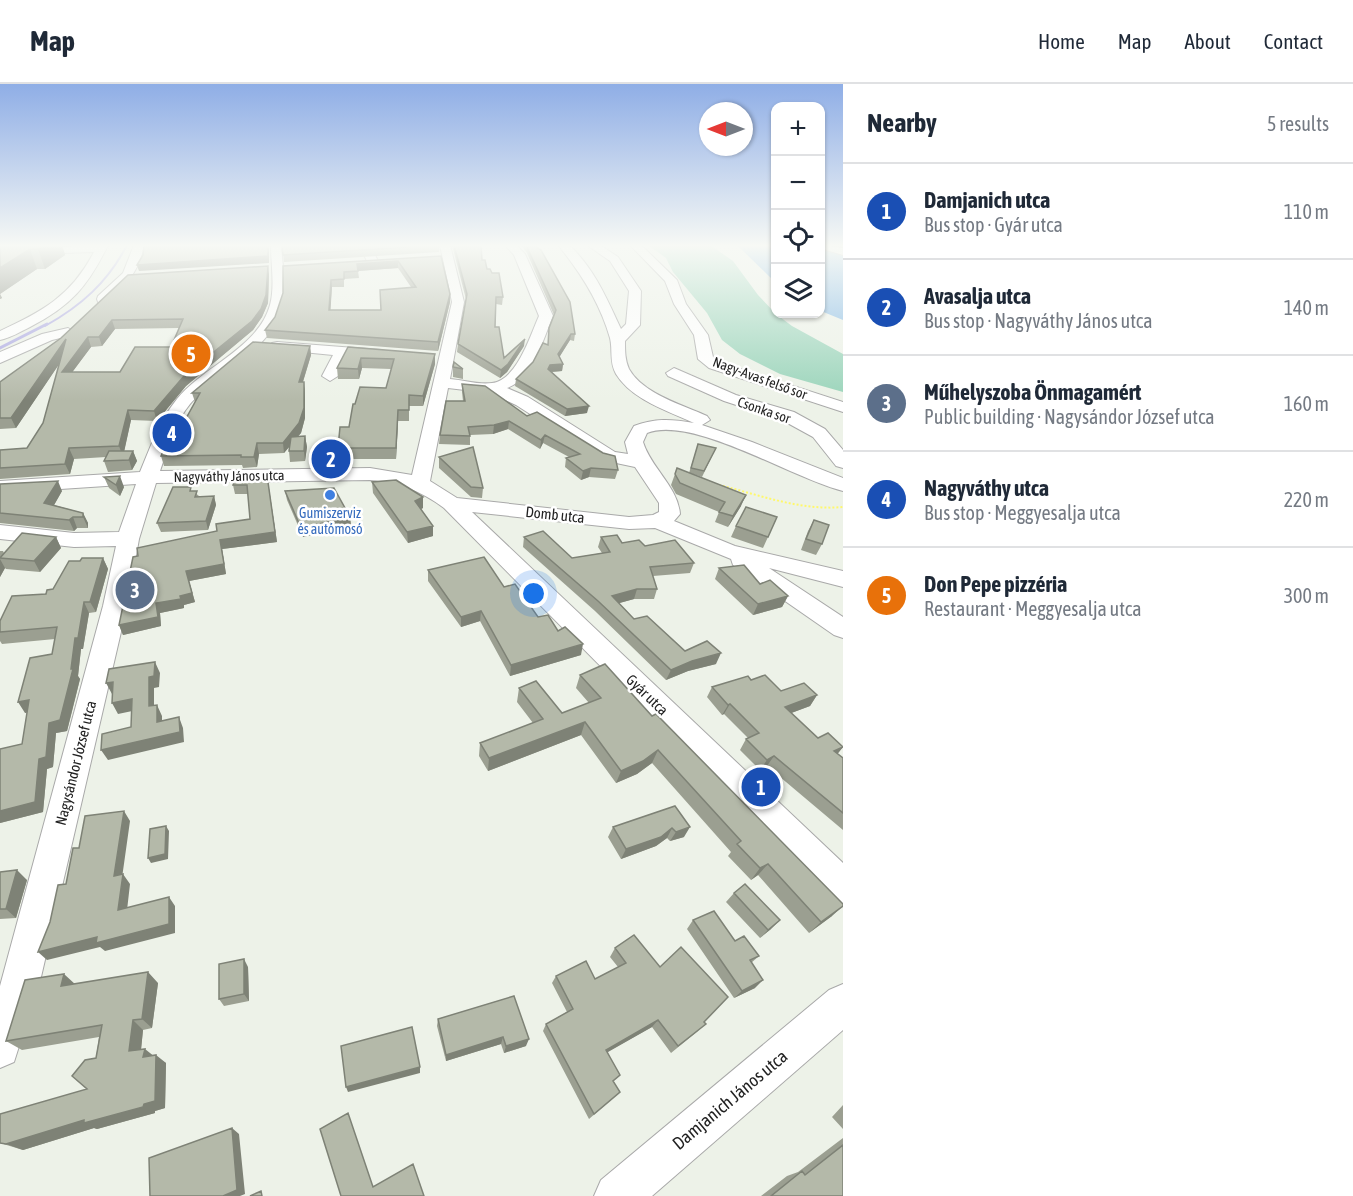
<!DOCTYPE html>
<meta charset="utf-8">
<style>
body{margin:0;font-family:"Asap Condensed",sans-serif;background:#f6f6f7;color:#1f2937}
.controls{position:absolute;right:18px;top:18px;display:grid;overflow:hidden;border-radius:12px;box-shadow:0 2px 4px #0004}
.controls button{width:54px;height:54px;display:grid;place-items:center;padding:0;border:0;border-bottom:2px solid #e0e1e3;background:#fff;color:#1f2937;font:30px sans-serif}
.compass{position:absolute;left:699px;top:18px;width:54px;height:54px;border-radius:50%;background:#fff;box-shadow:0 2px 4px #0004;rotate:270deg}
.you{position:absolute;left:534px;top:510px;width:21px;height:21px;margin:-15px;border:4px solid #fff;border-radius:50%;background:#1a73e8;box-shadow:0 0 0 9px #1a73e833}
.badge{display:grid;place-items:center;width:39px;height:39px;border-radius:50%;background:#70671e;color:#fff;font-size:20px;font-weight:700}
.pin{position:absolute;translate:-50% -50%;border:3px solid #fff;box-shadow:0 2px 6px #0006}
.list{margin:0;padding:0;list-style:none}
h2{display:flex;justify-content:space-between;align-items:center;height:78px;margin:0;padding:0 24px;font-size:26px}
h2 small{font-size:20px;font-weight:400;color:#747a83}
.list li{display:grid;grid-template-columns:39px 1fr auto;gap:18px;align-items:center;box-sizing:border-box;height:96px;padding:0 24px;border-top:2px solid #e0e1e3}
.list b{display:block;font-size:22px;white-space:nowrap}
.list p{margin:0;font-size:20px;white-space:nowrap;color:#747a83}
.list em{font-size:20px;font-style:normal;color:#747a83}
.icon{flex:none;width:33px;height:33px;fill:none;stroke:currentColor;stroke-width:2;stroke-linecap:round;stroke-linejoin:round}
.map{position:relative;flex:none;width:843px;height:1112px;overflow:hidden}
header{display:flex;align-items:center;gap:36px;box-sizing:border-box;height:84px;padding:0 30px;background:#fff;border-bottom:2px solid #e0e1e3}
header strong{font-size:28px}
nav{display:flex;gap:33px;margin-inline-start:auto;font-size:21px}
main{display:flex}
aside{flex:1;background:#fff}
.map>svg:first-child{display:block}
.forest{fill:#9ad4ba}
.pitch{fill:#82b8e5}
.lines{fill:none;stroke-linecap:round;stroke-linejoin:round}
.stream-far1{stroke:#aaa6e2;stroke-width:2}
.stream{stroke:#aaa6e2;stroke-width:3}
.minor-casing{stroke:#a9a9a9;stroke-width:2}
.path{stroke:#fff86c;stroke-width:2;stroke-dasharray:2 2;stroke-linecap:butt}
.minor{fill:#fff;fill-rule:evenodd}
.wall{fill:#9b9f91;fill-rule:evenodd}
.shaded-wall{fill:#7e8276}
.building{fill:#b4b9a9;stroke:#7e8276;stroke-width:1.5;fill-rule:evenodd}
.shop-dot{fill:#3f7fe0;stroke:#fff;stroke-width:2}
.labels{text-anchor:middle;stroke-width:5;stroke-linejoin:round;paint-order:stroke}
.far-street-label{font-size:14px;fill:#222;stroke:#fff}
.far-shop-label{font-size:14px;fill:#366cbe;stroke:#fff}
.street-label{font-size:15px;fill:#222;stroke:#fff}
.near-street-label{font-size:18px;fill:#222;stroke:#fff}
</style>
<header>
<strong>Map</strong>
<nav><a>Home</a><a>Map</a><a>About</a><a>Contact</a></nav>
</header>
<main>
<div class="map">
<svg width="843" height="1112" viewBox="0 0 843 1112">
<rect width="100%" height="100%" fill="#edf2e8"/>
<path class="forest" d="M648,161H710L733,177L758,211L776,230L792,242L843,270V308L780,290L740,270L722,256L707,229L673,188L666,174Z"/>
<path class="pitch" d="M737,161H775V198Z
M821,162L843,169V236L821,227Z"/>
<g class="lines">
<path class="stream-far1" d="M45,242C81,222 108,198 127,161"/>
<path class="stream" d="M0,264L47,240"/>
<defs>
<path id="minor" d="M108,161C88,202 71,222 30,243C20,248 10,254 0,256V247C43,227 71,212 94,168L26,170L0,184V176L24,164Z
M134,161H144C140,186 126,201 108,218H98L97,215L98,212L123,189Z
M271,161H281C282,180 287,203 283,221C272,267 218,287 190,320C174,339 168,364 160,387L370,384L412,391L452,218L440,161H450L464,218L450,295C463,296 479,301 492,299C517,296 530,252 539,232L514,171L505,161H516L525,170L553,232C543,255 533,295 507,304L528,313L615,368L628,370L625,358L634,342C655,334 671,335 694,339C668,327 632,316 616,290C609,278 613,266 610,254C600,219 581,189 558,161H569C594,184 607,215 621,245L626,240L629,207L610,177L587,161H600L618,173L641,207L640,241L625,257C625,267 625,276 629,285C643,310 683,321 707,332L710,336L702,341L752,358L843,394V407C793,395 693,331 647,349L643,358C651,384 678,403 680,430L674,437L735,462L843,487V503L769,484L843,533V554L834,551L733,481L731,475L655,444L629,445L472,428L843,779V820L831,815L444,424C420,406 399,399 370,396L156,399L139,455L127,522L41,893L14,978L0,984V902L103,522L116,462L74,463L0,455V441L74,449L119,448L136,400L0,409V397L140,388C151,362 159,337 177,315C204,282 258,264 270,221C275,203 271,180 271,161ZM448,304L490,309L516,321L602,376L635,383L659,419V428L653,431L629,433L457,414L430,397Z
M359,161H370L379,179L377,181H369Z
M630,161H641L677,196L686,220L708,251L713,273L719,278L843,318V328L709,284L698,275L694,251L674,220L665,197Z
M820,161L843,164V171L820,164Z
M68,244L75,248L73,251L52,256L0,279V268L42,250Z
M277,258L381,266L388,270L381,274L347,272L338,292L330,297L322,292L333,271L272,265L270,262L272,259Z
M674,284L736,311L794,328L825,345L843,366V384L836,382L813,353L782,336L724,317L668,292L666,289Z
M843,900V946L652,1112H594L601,1096L829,906Z"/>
</defs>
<use href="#minor" class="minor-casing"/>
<path class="path" d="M719,401C760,411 801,427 843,423"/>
<use href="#minor" class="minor"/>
</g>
<path class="wall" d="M0,161H62L65,171L45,185H37L0,210L2,214L0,215Z
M282,161H439V168L284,178Z
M452,161H481L482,176L503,213L502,221L496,220L495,243L504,274L524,262L507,288L500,294L457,268L458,260L466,215Z
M521,161H533L575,250L574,257L570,256L559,273L563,280L562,287L552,288L587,329L565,332L515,302L516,295L533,278L548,261L549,244L554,231L527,169Z
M441,172L450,210V218L438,267L267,254L265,246L275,233L283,209V182ZM398,184L411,203L381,226H330L332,203H344V195L359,194L358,187Z
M269,190L268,219L262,233L253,246L186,302L157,337L131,336L124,367H133L137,377L132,386L108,388L104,377L106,373L74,375L70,390L0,395V366L27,364L43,339L59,280L16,344L0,345V298L61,254L128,191ZM179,244L171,263L120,288H72L91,263L102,262L115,245Z
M310,262L311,271L303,298L305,307V334L301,349L297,353L305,352L307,363L305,377L290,378L289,367V363L284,369L259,370L257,383L243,384L242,381L164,382L161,372L179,347L195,318L192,309Z
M348,263L435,270V280L423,322H409V337H398L396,375H339L338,364L349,343L355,320L386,304L391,285L362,284L359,295H338L337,284Z
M453,283L463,285V295L453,293Z
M462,300L527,332L618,386L615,395L589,393L581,396L565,383L566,374L569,373L543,359L540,365L508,345L493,350L470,351V361L439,360L440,351L463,317L462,308Z
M698,360L716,364L702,393L690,389L741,422L728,443L715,438L719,428L676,410L671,401L675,390L689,389Z
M439,373L483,404L482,414L471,413L439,384Z
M267,391L277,458L222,465L226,490L189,497L195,518L184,521V524L160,529L161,542L123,551L119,541L138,472L217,447L250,435L248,410H235L233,401Z
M104,393L124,403L120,412L109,404Z
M372,398L423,424L421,425L433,442V452L408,459L373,409Z
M0,400L62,407L54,421L83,429L88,439V444H77L74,447L0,439V440Z
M193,407L199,412H214L216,421L208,446L161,448L157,439Z
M285,407L350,433L351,442L303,453L287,416Z
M777,433L763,464L731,453L736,442Z
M814,436L822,460L816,471L801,466L808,447Z
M56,453L61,464L40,488L6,485L5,484L0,493V467H3L4,469Z
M524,453L572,474L602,469L598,463L601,453L622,459L645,462L694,479L690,489L653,492L657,505L654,515H634L619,519L634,535L685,567L716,580L688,587L666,596L595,527L523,463Z
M103,474L108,485L96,528L89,529L83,565H81L78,592L80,595L67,647L56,649L53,683L47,685L43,728L0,739V665L22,660L27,628L25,629L52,570L55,555L2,560L0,557V537L53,505L80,477Z
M719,484L760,500L788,512L782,523L753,531L715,495Z
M428,486L504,503L538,533L558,547L581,571L510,592L480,537L461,543L428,497Z
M580,591L832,832L809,849L758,791L751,796L728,772L731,768L652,679L637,690L616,699L581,651L488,687L479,672L480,659L533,639L517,618L519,604L562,629L589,619L576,604Z
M751,596L781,607L817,611L810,622L791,629L818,654L843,663L837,670L843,674V746L767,682L760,686L740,666L746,655L748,654L724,630L722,631L707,613L712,603Z
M675,722L684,753L670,757L667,754L656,762L621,775L608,753L613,743Z
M0,788L27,796L16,834L0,835Z
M734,809L771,845L760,854L726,818Z
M693,836L735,857L759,872L751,879L755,904L734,914L687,845Z
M615,864L704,938L698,947L671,969L652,943L607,968L613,998L620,1008L589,1035L543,947L546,940L567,928L552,899L556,892L595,895L618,883L610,873Z
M248,883L249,917L224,922L219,915Z
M75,899H158L152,944L143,946L141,965L166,979L165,1024L155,1027V1029L97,1045L94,1044L23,1066L0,1059L87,1005L96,974L99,953L22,966L6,957Z
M514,912L526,962L504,969L501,960L446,977L437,942L438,935Z
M843,1021V1045L832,1033Z
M843,1054V1112H761L787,1092L798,1088Z"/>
<path class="shaded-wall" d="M44,161H62L65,171L45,185L38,165Z
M268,161H269V179L139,187L137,181Z
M30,165L37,185L0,210L2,214L0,215V183Z
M398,177V184L357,187V180Z
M268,182L269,190L268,219L262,233L253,246L186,302L157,337L154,327Z
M331,196L332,203L330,234L329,226Z
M450,210V218L438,267V258Z
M112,236L115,245L102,262L99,253Z
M571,250L570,256L557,277L558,270Z
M88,253L91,263L65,298L62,288Z
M66,255L70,264L16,344L11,334Z
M525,255L524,262L507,288L500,294L501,286Z
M310,262L311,271L300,307L299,298Z
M435,270V280L423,322V312Z
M361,274L362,284L359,295L358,285Z
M563,280L562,287L549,288L548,285L550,281Z
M304,298L305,307V334L301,349L284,369L283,359Z
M589,322L587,329L565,332L567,325Z
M128,326L131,336L123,373L119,362Z
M398,326V337L396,375V364Z
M509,337L508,345L493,350L494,341Z
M545,351L543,359L540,365L541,356Z
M305,352L307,363L305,377L304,367Z
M257,359L259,370L257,383L254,373Z
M69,364L74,375L70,390L65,380Z
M133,367L137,377L132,386L129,376Z
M591,384L589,393L581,396L583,387Z
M267,391L277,458L222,465L226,490L189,497L195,518L184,521V524L160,529L161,542L123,551L119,541L156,519L186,487L220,456L275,448Z
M120,392L124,403L120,412L116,401Z
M58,397L62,407L49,430L44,419Z
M746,411L741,422L728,443L733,432Z
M214,412L216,421L208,446L206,437Z
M423,413V424L415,428V417Z
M83,429L88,439V444L83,433Z
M73,433L77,444L74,447L69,436Z
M350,433L351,442L303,453L301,444Z
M433,442V452L408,459L407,448Z
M56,453L61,464L40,488L34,477Z
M103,474L108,485L96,528L90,518Z
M0,475L5,484L0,493Z
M637,505L634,515L609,522L612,512Z
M788,512L782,523L753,531L758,520Z
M84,518L89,529L83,565H81L78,592L80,595L67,647L56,649L53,683L47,685L43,728L0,739V727L39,675L49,639L71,585L75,554Z
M481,527L480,537L461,543V533Z
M583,560L581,571L510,592L511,581Z
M721,569L716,580L688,587L666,596L671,586L692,577Z
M155,578L160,589L159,603L154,604V633L149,622V593Z
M113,598L112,610L106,599Z
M817,611L810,622L778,634L785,623Z
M132,615L137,626L118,630L112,619Z
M29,616L36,627L25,629L18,618Z
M730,620L724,630L722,631L728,621Z
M157,621L162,632V648L157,638Z
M179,633L183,644L184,658L108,676L101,666Z
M585,638L581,651L488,687L489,674Z
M843,663L835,673L834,667Z
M658,666L652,679L637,690L616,699L621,687Z
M774,672L767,682L760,686L767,676Z
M124,727L130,737L121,801L114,792Z
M166,742L169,747L168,775L151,779L148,774Z
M690,743L684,753L670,757L676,748Z
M672,744L667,754L656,762L621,775L626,765Z
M768,780L758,791L751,796L760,784Z
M17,786L27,796L16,834L6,825Z
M123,790L130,800L126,835L118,826Z
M169,813L175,822V849L105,867L100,863L47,876L38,868Z
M843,822L832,832L809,849L821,838Z
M780,836L771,845L760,854L768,846Z
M244,875L248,883L249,917L244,910Z
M148,888L158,899L152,944L142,935Z
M64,890L76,901L61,902Z
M763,896L755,904L734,914L742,907Z
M133,936L143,946L140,976L129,967Z
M658,936L652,943L601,972L606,966Z
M503,953L501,960L446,977V971Z
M529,955L526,962L504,969L506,962Z
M145,965L155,973H143Z
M156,971L166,979L165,1024L155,1027V1029L97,1045L94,1044L23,1066L6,1060Z
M420,983V989L348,1008L346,1003Z
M232,1044L239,1050L245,1110L240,1112H223Z"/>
<path class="building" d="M2,161H44L38,165H30L0,184V162Z
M144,161H268V172L137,181L143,171Z
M282,161H439L283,171Z
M454,161H481L482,176H485L487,185H490L492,189H499L503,213H496L495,243H499L504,274L525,255L508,280L501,286L458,260L467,210Z
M526,161H533L541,166L570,218L575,250H571L558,270L563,280L550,281L548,285L589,322L567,325L516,295L533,278L543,259L548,261L549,244L556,226Z
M441,172L450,210L438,258L265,246L275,233L283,209V182ZM398,177L416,203L380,206L381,226H329L331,196L344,195V188L358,187L357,180Z
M268,182L266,211L261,225L252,237L184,292L154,327L128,326L119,362L69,364L65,380L0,384V366L27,364L43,339L66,255L11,334H0V298L61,254L128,191ZM183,235L171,263H135L120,288H62L88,253H99L112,236Z
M253,258L310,262L299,298H304V324L299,339L283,359H257L254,373H241V371L161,372L172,347H179L200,309H192Z
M348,263L435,270L423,312L409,311V326H398L396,364H338L340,343H349L353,320H355L360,303L386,304L394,275L361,274L358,285L337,284Z
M454,278L463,285L453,283Z
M462,300L485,302L527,332L537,328L603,369L615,372L618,386L591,384L583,387L566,374L580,370L545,351L541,356L509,337L494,341L468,343L470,352L440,351L446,317H465Z
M305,352L304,367H289L291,353Z
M698,360L716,364L704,387L691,384Z
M473,363L483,404L471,403L439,373Z
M109,367H133L129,376L104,377Z
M677,384L746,411L733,432L719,428L725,418L680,399L675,390Z
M236,391H267L275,448L220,456L224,480L186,487L192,509L180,512L181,515L156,519L158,533L119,541L133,473L138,472L137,464L217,447L216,440L250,435L247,401H233Z
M120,392L116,401L104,393Z
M396,396L423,413L415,417L433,442L407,448L372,398Z
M58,397L44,419L83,429V433H73L69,436L0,429V400Z
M173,403H191L190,407H197L195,413L214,412L206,437L157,439Z
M334,404L350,433L301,444L285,407Z
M746,423L777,433L768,453L736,442Z
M814,436L829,441L822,460L806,455Z
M543,447L572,474L610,468L601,453L617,451L622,459L639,456L645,462L675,456L694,479L650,483L657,505H637L612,512L634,535L647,532L685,567L707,557L721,569L692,577L671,586L598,517L524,453Z
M22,449L56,453L34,477L0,474Z
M484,473L504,503L515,500L538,533L548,531L558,547L565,543L583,560L511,581L481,527L461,533L428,486Z
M82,474H103L90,518H84L78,554H75L71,585H73L60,636L49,639L46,673L39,675L35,718L0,727V665L22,660L29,616L18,618L30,574L52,570L57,543L0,548V537L12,512L46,510L47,506L53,505L69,477H80Z
M744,481L760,500L770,496L788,512L758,520L719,484Z
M155,578L154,592L149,593V622L157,621V638L179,633L180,648L101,666L102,650L131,643L132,615L112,619L113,598L106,599L109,585Z
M605,580L652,632L656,630L843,820V822L821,838L768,780L760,784L737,760L741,757L658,666L643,677L621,687L585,638L489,674L480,659L543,635L519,604L536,597L562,629L601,614L580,591Z
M765,591L781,607L804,599L817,611L785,623L818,654L828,649L843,663L834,667L843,674V729L774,672L767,676L746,655L759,649L730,620L728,621L712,603L748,592L751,596Z
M675,722L690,743L676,748L672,744L661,753L626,765L613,743Z
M124,727L114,792L123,790L118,826L169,813V840L96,859L97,853L38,868L50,838L58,801L66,800L73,764H79L85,732Z
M166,742L165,770L148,774L150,745Z
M17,786L6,825H0V788Z
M745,800L780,836L768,846L734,809Z
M714,827L735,857L744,852L759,872L750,876L763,896L742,907L693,836Z
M634,851L660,883L681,863L728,913L704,938L706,940L678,962L658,936L606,966L620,991L613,997L620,1008L594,1030L546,940L573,925L556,892L586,877L595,895L626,879L615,864Z
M244,875V910L219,915V880Z
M148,888L142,935L133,936L129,967L145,965L143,973L156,971L155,1017L144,1020L143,1023L84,1039V1036L6,1060L0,1059V1030L87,1005L72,992L85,976L96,974L102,941L6,957L25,896L64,890L61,902Z
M514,912L529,955L506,962L503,953L446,971L438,935Z
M412,943L420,983L346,1003L341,962Z
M348,1029L373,1103L413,1080L424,1112H341L320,1045Z
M232,1044L237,1106L223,1112H150L149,1074Z
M843,1061V1112H771L802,1087L805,1091Z
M261,1107L262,1112H250Z"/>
<linearGradient id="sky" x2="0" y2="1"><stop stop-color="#8faee6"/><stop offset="0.51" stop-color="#f7f9f5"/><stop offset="1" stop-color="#f7f9f5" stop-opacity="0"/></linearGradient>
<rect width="843" height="317" fill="url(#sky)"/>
<circle class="shop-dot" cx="330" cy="411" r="6"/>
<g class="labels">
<g class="far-street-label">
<text transform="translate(760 294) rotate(20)" y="5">Nagy-Avas felső sor</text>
<text transform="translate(764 326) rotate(19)" y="5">Csonka sor</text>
<text transform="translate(229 392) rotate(-1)" y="5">Nagyváthy János utca</text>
</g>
<g class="far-shop-label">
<text x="330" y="434">Gumiszerviz<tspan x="330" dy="16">és autómosó</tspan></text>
</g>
<g class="street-label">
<text transform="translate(555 431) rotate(6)" y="5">Domb utca</text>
<text transform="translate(647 611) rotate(44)" y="5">Gyár utca</text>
<text transform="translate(76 679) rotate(-76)" y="5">Nagysándor József utca</text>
</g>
<g class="near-street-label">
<text transform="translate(730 1016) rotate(-40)" y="6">Damjanich János utca</text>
</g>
</g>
</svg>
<div class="controls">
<button>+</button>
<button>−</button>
<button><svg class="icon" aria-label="locate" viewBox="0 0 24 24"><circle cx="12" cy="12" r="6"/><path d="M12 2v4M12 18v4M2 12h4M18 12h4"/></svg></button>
<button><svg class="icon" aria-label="layers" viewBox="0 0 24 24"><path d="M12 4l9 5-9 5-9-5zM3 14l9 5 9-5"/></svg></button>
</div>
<svg class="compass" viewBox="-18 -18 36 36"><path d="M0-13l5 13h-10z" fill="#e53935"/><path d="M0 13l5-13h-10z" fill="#747a83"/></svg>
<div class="you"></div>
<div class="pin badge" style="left:761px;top:703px;background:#1a4fb4">1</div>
<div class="pin badge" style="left:331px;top:375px;background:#1a4fb4">2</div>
<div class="pin badge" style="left:135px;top:506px;background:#5c6f8a">3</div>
<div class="pin badge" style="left:172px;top:349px;background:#1a4fb4">4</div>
<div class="pin badge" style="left:191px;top:270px;background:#e8710a">5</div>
</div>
<aside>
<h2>Nearby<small>5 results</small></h2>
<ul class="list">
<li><span class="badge" style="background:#1a4fb4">1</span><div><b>Damjanich utca</b><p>Bus stop · Gyár utca</p></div><em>110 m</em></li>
<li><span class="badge" style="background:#1a4fb4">2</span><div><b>Avasalja utca</b><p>Bus stop · Nagyváthy János utca</p></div><em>140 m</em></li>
<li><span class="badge" style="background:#5c6f8a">3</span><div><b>Műhelyszoba Önmagamért</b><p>Public building · Nagysándor József utca</p></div><em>160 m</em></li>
<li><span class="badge" style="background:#1a4fb4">4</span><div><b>Nagyváthy utca</b><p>Bus stop · Meggyesalja utca</p></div><em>220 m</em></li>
<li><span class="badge" style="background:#e8710a">5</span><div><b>Don Pepe pizzéria</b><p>Restaurant · Meggyesalja utca</p></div><em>300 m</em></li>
</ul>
</aside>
</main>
